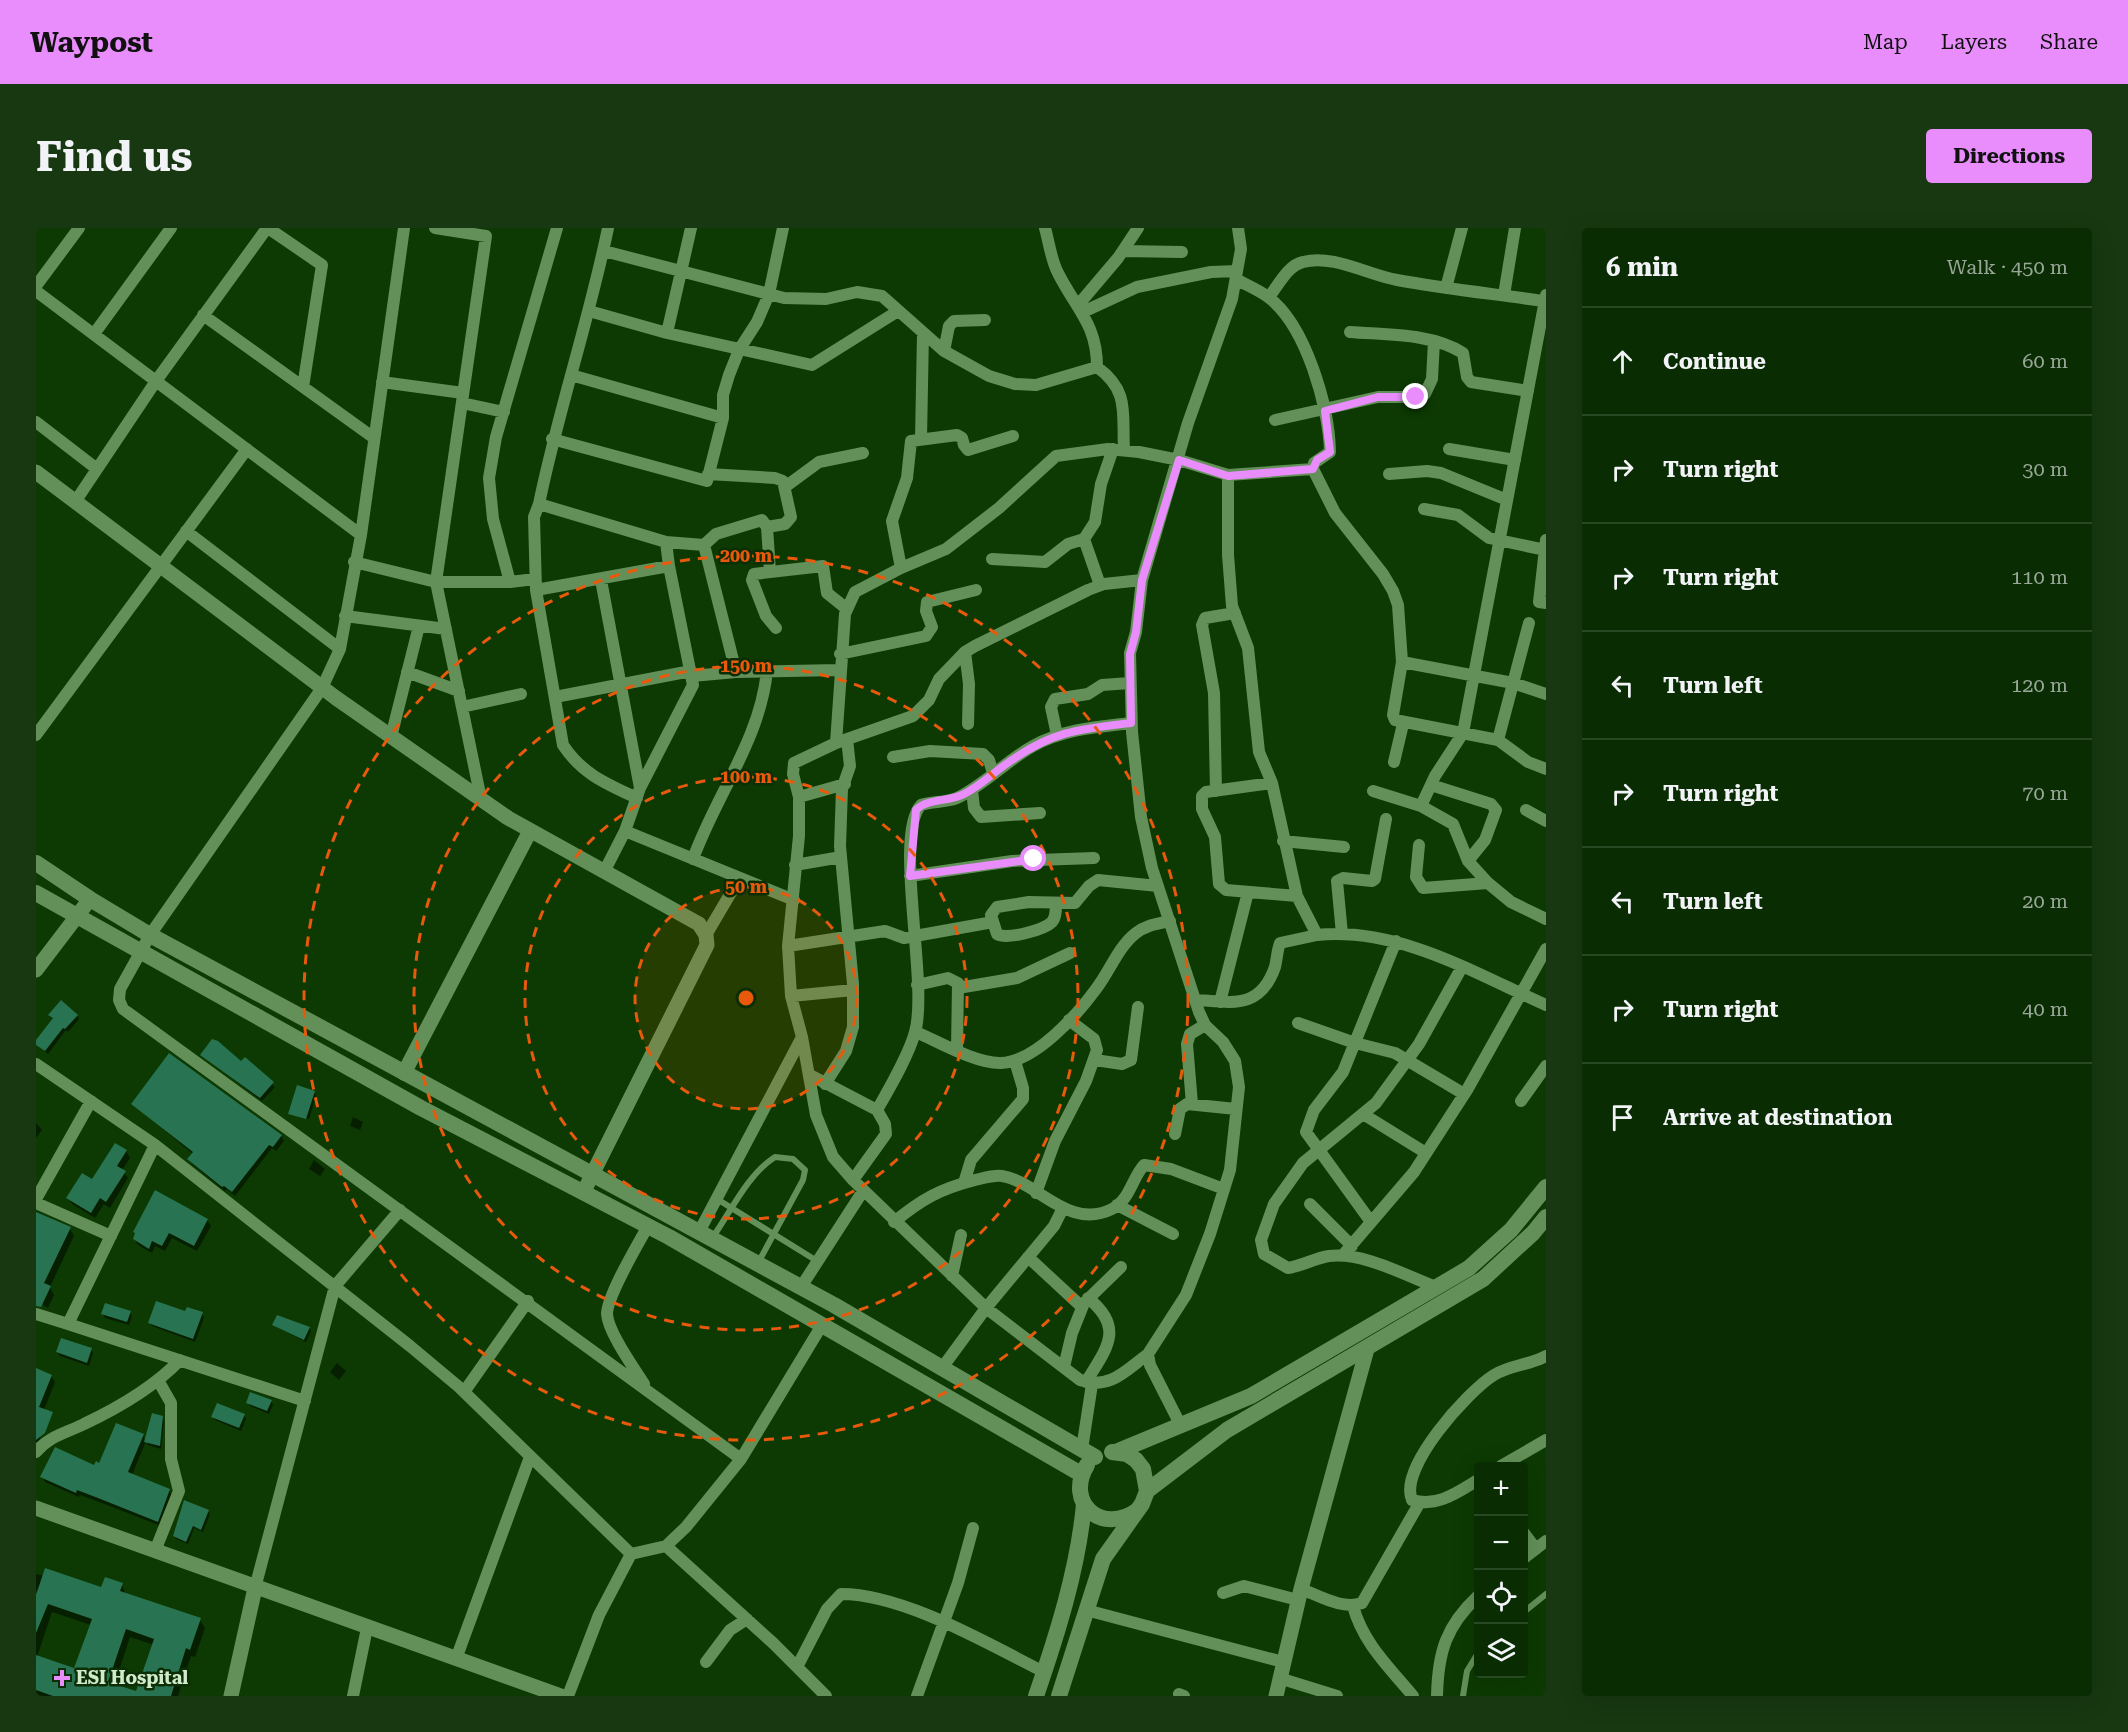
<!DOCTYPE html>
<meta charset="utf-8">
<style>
body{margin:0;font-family:"Roboto Serif",serif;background:#173811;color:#f1f3f6}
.controls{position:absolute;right:18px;bottom:18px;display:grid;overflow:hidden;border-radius:6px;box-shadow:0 6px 24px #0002}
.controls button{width:54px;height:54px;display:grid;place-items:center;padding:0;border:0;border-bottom:2px solid #294824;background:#092c02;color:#f1f3f6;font:30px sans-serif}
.stop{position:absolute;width:18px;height:18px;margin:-14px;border:4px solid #e98dfd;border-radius:50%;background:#fff}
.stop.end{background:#e98dfd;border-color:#fff;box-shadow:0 2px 6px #0008}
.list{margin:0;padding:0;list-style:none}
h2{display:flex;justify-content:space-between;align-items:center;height:78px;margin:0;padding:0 24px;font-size:26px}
h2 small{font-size:20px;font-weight:400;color:#99a799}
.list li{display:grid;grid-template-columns:39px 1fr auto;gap:18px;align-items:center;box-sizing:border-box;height:108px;padding:0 24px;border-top:2px solid #294824}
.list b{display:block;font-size:22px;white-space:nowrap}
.list em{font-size:20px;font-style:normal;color:#99a799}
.icon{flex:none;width:33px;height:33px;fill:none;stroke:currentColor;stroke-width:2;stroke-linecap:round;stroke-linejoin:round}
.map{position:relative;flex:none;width:1510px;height:1468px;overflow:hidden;border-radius:6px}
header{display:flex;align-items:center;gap:36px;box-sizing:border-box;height:84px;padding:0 30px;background:#e98dfd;color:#111}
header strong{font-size:28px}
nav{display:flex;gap:33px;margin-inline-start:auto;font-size:21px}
.intro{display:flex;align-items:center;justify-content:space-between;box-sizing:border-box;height:144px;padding:0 36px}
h1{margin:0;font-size:42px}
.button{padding:15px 27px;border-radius:6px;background:#e98dfd;color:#111;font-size:21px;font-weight:700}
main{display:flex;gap:36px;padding:0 36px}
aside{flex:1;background:#092c02;border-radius:6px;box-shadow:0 6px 24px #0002}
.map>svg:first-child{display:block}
.shadow{fill:#0007;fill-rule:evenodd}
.building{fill:#287351;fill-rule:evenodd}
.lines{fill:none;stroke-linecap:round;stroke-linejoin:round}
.service{stroke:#629058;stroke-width:6}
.minor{stroke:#629058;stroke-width:12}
.tertiary{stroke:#629058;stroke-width:15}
.secondary{stroke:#629058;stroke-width:16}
.route{stroke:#e98dfd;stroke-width:8}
.ring{fill:none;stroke:#e8590c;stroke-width:3;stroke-dasharray:10 8}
.poi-dot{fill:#e98dfd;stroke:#0c2e05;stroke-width:2}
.labels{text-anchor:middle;stroke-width:5;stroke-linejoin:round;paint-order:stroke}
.poi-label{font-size:18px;font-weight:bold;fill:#d1eacb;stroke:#0c2e05;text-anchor:start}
.centre{fill:#e8590c;stroke:#0c2e05;stroke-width:3}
.ring-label{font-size:18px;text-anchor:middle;font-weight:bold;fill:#e8590c;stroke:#0c2e05;stroke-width:5;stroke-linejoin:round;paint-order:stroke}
</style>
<header>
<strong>Waypost</strong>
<nav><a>Map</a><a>Layers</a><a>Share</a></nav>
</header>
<div class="intro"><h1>Find us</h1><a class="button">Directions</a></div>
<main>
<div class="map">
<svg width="1510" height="1468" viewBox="0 0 1510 1468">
<rect width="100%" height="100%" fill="#0c3a02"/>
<path class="shadow" d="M14,787L41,788L43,791L32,804L30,802L12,826L0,815L18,792Z
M133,827L245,908L248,913L240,923L236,920L199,968L191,961L189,963L156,936L153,931L157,926L97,876Z
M166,827L205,835L239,859L226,873Z
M278,864L280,868L273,891L255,885V887L254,886Z
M317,889L327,894L324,902L314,898Z
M0,895L6,902L0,910Z
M90,923L94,930L86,942L92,950L74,980L68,976L59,990L36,976L32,970L56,953Z
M278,932L289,941L284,948L273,941Z
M0,989L34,1001L38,1008L14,1059L18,1067L12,1080L0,1072Z
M171,992L175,998L161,1023L136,1010L129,1023L119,1018L116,1025L102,1017L98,1011Z
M94,1085L96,1088L93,1097L69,1090L67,1086Z
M150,1085L166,1086L168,1090L159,1114L116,1098L114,1095Z
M255,1092L273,1100L275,1103L270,1114L237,1097Z
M55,1122L57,1125L53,1138L24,1128L21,1124Z
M301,1135L310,1143L303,1152L294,1144Z
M0,1142L15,1148L19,1154L8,1182L14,1189L0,1218Z
M235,1173L237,1177L233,1186L214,1178L212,1174Z
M208,1187L210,1191L205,1203L179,1192L177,1189Z
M126,1189L128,1193L125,1221L112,1217L110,1213L96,1247L133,1262L136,1268L125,1298L66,1275L44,1267L43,1269L9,1254L6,1248L64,1237L107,1207L110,1213Z
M172,1283L174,1286L167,1304L158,1300L152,1316L140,1311L138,1307Z
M0,1346L66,1361L86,1357L90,1367L164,1392L169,1400L159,1429L155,1428L142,1468H0V1374L3,1364L0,1363ZM16,1384L55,1397L39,1442L1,1429ZM94,1409L118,1417L101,1465L78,1458Z"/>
<path class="building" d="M25,772L42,787L29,801L27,800L9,823L0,817V812L17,790L12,787Z
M176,811L182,813L205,833L209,829L238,854L224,870L164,827Z
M133,825L246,907L237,919L233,917L196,964L188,958L186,959L151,931L157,924L95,876Z
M261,857L279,863L270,891L252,886Z
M79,915L91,922L81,938L90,943L70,974L64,970L55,985L30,970L46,945L56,951Z
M119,962L172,991L158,1018L133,1005L126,1018L116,1013L113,1021L97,1011L99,1005L97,1004Z
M0,984L35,999L8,1055L15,1058L5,1079L0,1078Z
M120,1073L149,1083L151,1079L167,1084L157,1111L112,1095Z
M69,1075L95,1083L91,1094L65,1086Z
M241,1087L274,1099L268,1112L236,1097Z
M25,1110L56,1120L51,1135L20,1124Z
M0,1140L16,1147L3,1179L17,1184L9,1205L0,1212Z
M214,1164L236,1172L231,1183L210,1175Z
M181,1175L209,1186L203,1200L175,1189Z
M116,1185L127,1188L124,1218L108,1214Z
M80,1195L108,1206L92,1244L134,1261L122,1294L62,1270L41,1262L40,1265L4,1249L19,1219L58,1237L60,1233L63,1235Z
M148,1272L173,1282L165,1302L157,1298L150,1314L137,1308Z
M9,1340L65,1359L69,1349L87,1355L84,1363L165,1390L154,1422L150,1420L135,1468H17L0,1462V1427L38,1440L56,1391L12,1376L0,1405V1367ZM90,1401L118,1411L100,1463L72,1454Z"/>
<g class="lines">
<path class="service" d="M681,971L781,1033
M677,1009C695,983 712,946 739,929L757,931L769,942L767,952L722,1035
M1488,1384L1510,1366
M1427,1468L1431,1443L1442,1425"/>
<path class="minor" d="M232,0L286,37L267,159
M399,0L450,8L400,354H474L457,291L453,250L460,209L521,0
M572,0C553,93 522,183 503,276L630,314L633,338
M1009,0C1013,14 1015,32 1022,45C1040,81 1061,96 1061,139
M568,23L748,70L790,71L821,64L846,68L908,123L953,148L979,156L1000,157L1061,139
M1087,23L1146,24
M1200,51C1210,57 1223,62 1232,69C1270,97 1293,179 1294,224L1278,235L1277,241L1299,285L1347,346L1357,363L1362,377L1366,434L1477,455L1510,466
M0,58L43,0
M1410,60L1426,0
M0,63L325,307L304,421L286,460L114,707L84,761L83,772L87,781L705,1231
M1468,67L1479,0
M1510,67L1427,505L1399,548L1385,578L1417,596L1432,633L1452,655L1475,674L1510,691
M1233,69C1242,58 1252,37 1267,34C1297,26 1332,47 1361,52C1410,61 1459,66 1507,73
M1043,76L1082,30L1102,0
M553,83L631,105L776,137L862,83
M1047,84L1101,59L1175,44L1201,43
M167,87L338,210
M1314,104C1351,107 1395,105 1427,125L1431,149L1435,154L1492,163
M631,105L655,0
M58,106L135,0
M908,123L913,98L918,93L949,92
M1061,139C1094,163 1086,185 1088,222
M535,147L687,190
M346,154L427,165
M426,175L468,184
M1239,192L1342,169H1380L1389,166L1396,151L1398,113
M0,194L61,241
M516,211L671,253L687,190V167L693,147L703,122L721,94L733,66L747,0
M885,211L887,105
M1413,221L1479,232
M672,246L739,250L747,253L755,289L749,296L731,299
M1353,246L1391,243L1405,245L1471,272
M1192,247L1277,241
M749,259L783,234L827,225
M39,274L120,153L231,0
M1388,281L1422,287L1453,310L1509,322
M150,303L304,421
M325,307L368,0
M1048,311L1064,357
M1510,312L1503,374L1510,375
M630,314L668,317L700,444
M668,317L680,306L726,292L731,299L734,344
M956,331L1009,334L1032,316L1048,311L1059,294L1065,256L1077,221
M318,334L400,354L445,571
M865,340L856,293L871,250L875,213L921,207L926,210L928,217L932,222L977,208
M565,352L604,560
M1106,352L1068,356L1052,362L939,418L929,424L903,451L893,472L877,488L800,515L758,535L757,546L763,569V608L752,718L755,768L766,809L780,887L797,929L817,952L950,1080L1044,1152C1074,1162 1089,1143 1112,1126
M474,354L499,351
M500,362L498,289L503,276
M309,388L410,401
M740,400L730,388L716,352L718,346L787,338L791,365L811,381
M929,424L933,456L932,496
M804,426L890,408L896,399L890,383L891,374L940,362
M1366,434L1357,487L1359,492L1462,512L1492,534L1510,541
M371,444L423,463
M656,448L700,444L803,442
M519,469L655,443
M426,479L485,466
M0,507L211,221
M1021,507L1015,479L1019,471L1052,466L1066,457L1094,455
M355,509L383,398
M1462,512L1493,395
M800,515L809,386L819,364L865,340L910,321L963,280L1020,228L1072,221L1103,224L1143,232L1192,247V327L1196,378L1212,420L1223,524L1236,555L1261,668L1281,707C1363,699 1438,745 1510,777
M857,529L894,523L947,526L953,532L957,545
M1358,534L1367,496
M1236,555L1170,564L1166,568V581L1179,609L1183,656L1190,662L1261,668
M1395,557L1455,576L1460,582L1449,612L1432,633
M936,562L938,580L945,589L1004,585
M1180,563L1178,465L1166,397L1169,390L1199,385
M1337,563L1385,578
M763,569L809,556
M1490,582L1510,593
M589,603L758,672
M1247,613L1308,619
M1383,617L1380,649L1387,660L1452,655
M657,631C680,567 724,512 731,443
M759,637L805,629
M568,644L589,603L604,560L657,457L633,338L500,362L527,517C546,546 571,556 601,570
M874,648L976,633L1058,630
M1020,675C1020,682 1020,689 1016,694C1008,702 971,712 961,706L955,687L961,679L993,674L1039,675L1053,658L1062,652L1122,658
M1306,706L1301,653L1307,650L1336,653L1339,651L1350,591
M670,707L703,651
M752,718L849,703L868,710L957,694
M881,757L912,750L922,755L921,821
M922,760L981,750L1034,725
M755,768L817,762
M1160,772C1196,774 1224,782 1239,739C1241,731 1241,723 1244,715L1281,707
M1184,774L1212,664
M1262,795L1319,815L1359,825L1428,866
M880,804C903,814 941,836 965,835C999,834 1041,787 1060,761C1074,743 1082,719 1100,705C1110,697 1122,696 1134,693
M1059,832L1086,836L1095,832L1102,779
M0,836L119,917L374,1118L423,1159L595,1326L563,1387L532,1468
M774,847L841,882C853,861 873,827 879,804C893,756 857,607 885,577C896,573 909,575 921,570C948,557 970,533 997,518C1028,501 1061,499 1095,495
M789,856L810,823L817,799V756L804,618L806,561L814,538L811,511
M1485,873L1510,838
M1156,876L1151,816L1154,806L1169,797
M1327,886L1390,925
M1139,906L1144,881L1151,876L1200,881
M817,952L850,906L849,896L841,882
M928,955L935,932L987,871V860L979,833
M1000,965L1019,913L1050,853L1061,822L1058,811L1033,792
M0,971L55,873
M0,975L75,1008
M1274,976L1316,1018
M1081,977L1137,1006
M858,994C886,971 904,961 939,952C948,950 957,947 966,948C1001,953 1032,1003 1076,981C1094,972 1096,950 1108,937L1135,941L1188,961
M1335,994L1270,904L1278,882L1307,844L1360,713
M663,1004L766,809
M1307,1027L1378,944L1431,862L1510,721
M992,1029L1046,1079
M916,1048L925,1007
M765,1059L827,963
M1400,1059C1368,1047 1328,1024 1293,1028C1279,1030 1266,1038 1252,1040L1228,1026L1225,1012L1238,976L1267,935L1340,875L1383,816L1426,739
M0,1086L32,1096L119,917
M32,1096L269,1173
M1028,1139L1036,1105L1048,1075L1085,1039
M906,1140L950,1080L1018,998L1027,980
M1050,1154C1071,1120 1089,1100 1052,1070
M608,1156C598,1140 572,1104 571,1086C571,1068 602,1016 612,998
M428,1164L492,1073
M1145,1198L1114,1137L1112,1126L1150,1067L1174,1006L1194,942L1203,859L1199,833L1187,814L1169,797L1163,784L1116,640L1105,589L1096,504L1094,425L1100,404L1106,352L1152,195L1196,71L1205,21L1202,0
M1046,1221L1056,1156
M0,1224C13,1208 30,1205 48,1196C82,1180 117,1160 144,1132
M1465,1238L1510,1212
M1442,1252C1422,1264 1401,1280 1376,1272C1362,1240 1432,1163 1458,1147C1474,1137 1494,1137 1510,1128
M1488,1305L1500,1321
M630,1318L737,1415L790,1468
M119,1323L143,1263L135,1231V1175L123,1154
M595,1326L630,1318L650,1299L705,1231L786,1097
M1488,1330L1510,1313
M219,1360L299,1058L364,982
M1265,1361C1284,1368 1306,1382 1326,1375L1384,1274
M1187,1365L1208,1358L1262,1372
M1317,1378C1327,1415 1353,1439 1377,1468
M1050,1382L1247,1434
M420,1431L494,1229
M670,1434L694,1402L711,1391
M761,1439L791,1381L805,1366C868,1366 952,1416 1008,1444
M1243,1450L1301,1468
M1143,1466L1148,1468
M317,1468L331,1400
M881,1468L922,1355L937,1300
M1401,1468C1402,1424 1410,1398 1442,1368"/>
<path class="tertiary" d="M0,244L300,470L472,590L663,696L670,707L671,717L548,963
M0,742L54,671
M368,845L494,603
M0,1280L525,1468
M195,1468L219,1360
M1240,1468L1265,1361L1331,1121"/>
<path class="secondary" d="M0,635L54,671L114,707L798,1077L1059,1229
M0,665L385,880L633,1009L1045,1246
M1080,1224L1215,1168L1433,1040L1475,1002L1510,959
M1051,1237C1028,1275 1066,1308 1102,1282
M1111,1263L1191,1202L1447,1051L1497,1005L1510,989
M1000,1468C1021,1407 1042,1341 1048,1276
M1023,1468L1067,1331L1106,1276L1111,1263L1107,1241L1100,1232L1091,1226L1076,1224"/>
</g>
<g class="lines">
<path class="route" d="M998,631L874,648L880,582C891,570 913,574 928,566C944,558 958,544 973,534C1017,503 1043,501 1095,495L1094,426L1100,404L1106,352L1143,232L1192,248L1277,241L1281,232L1294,224L1289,183L1342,169H1380"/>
</g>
<circle cx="710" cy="770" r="111" fill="#e8590c" fill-opacity=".12"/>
<g class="ring">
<circle cx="710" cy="770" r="111"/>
<circle cx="710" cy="770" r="221"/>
<circle cx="710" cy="770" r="332"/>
<circle cx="710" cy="770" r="442"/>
</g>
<path class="poi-dot" d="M23 1441h6v6h6v6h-6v6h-6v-6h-6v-6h6z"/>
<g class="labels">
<g class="poi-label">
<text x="40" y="1456">ESI Hospital</text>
</g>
</g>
<circle cx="710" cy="770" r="9" class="centre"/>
<g class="ring-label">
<text x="710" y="334">200 m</text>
<text x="710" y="444">150 m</text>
<text x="710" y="555">100 m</text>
<text x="710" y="665">50 m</text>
</g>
</svg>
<div class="controls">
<button>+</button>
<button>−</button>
<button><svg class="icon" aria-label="locate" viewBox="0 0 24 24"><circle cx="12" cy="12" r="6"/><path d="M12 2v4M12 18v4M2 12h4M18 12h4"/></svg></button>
<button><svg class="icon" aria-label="layers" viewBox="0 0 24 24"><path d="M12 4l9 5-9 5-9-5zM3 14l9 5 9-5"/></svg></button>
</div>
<div class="stop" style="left:998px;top:631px"></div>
<div class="stop end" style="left:1380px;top:169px"></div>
</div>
<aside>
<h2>6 min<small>Walk · 450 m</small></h2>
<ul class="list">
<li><svg class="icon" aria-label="ahead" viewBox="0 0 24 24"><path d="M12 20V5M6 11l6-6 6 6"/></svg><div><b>Continue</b></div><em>60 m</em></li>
<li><svg class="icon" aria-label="right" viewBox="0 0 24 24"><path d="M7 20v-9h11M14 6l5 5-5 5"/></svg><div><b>Turn right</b></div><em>30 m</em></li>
<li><svg class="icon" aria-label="right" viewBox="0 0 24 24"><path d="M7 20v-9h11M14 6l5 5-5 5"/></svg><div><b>Turn right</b></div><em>110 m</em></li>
<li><svg class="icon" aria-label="left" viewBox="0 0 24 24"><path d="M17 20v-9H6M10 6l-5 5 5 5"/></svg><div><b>Turn left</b></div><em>120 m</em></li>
<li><svg class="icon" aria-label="right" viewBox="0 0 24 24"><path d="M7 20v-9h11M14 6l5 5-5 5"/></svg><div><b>Turn right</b></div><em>70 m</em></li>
<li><svg class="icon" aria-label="left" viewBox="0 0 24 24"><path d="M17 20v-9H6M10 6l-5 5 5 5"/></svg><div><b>Turn left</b></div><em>20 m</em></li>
<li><svg class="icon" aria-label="right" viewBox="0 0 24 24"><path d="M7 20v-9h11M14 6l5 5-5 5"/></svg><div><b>Turn right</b></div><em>40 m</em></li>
<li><svg class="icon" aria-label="arrive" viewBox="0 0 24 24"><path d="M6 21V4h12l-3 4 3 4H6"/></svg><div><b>Arrive at destination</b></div></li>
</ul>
</aside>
</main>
